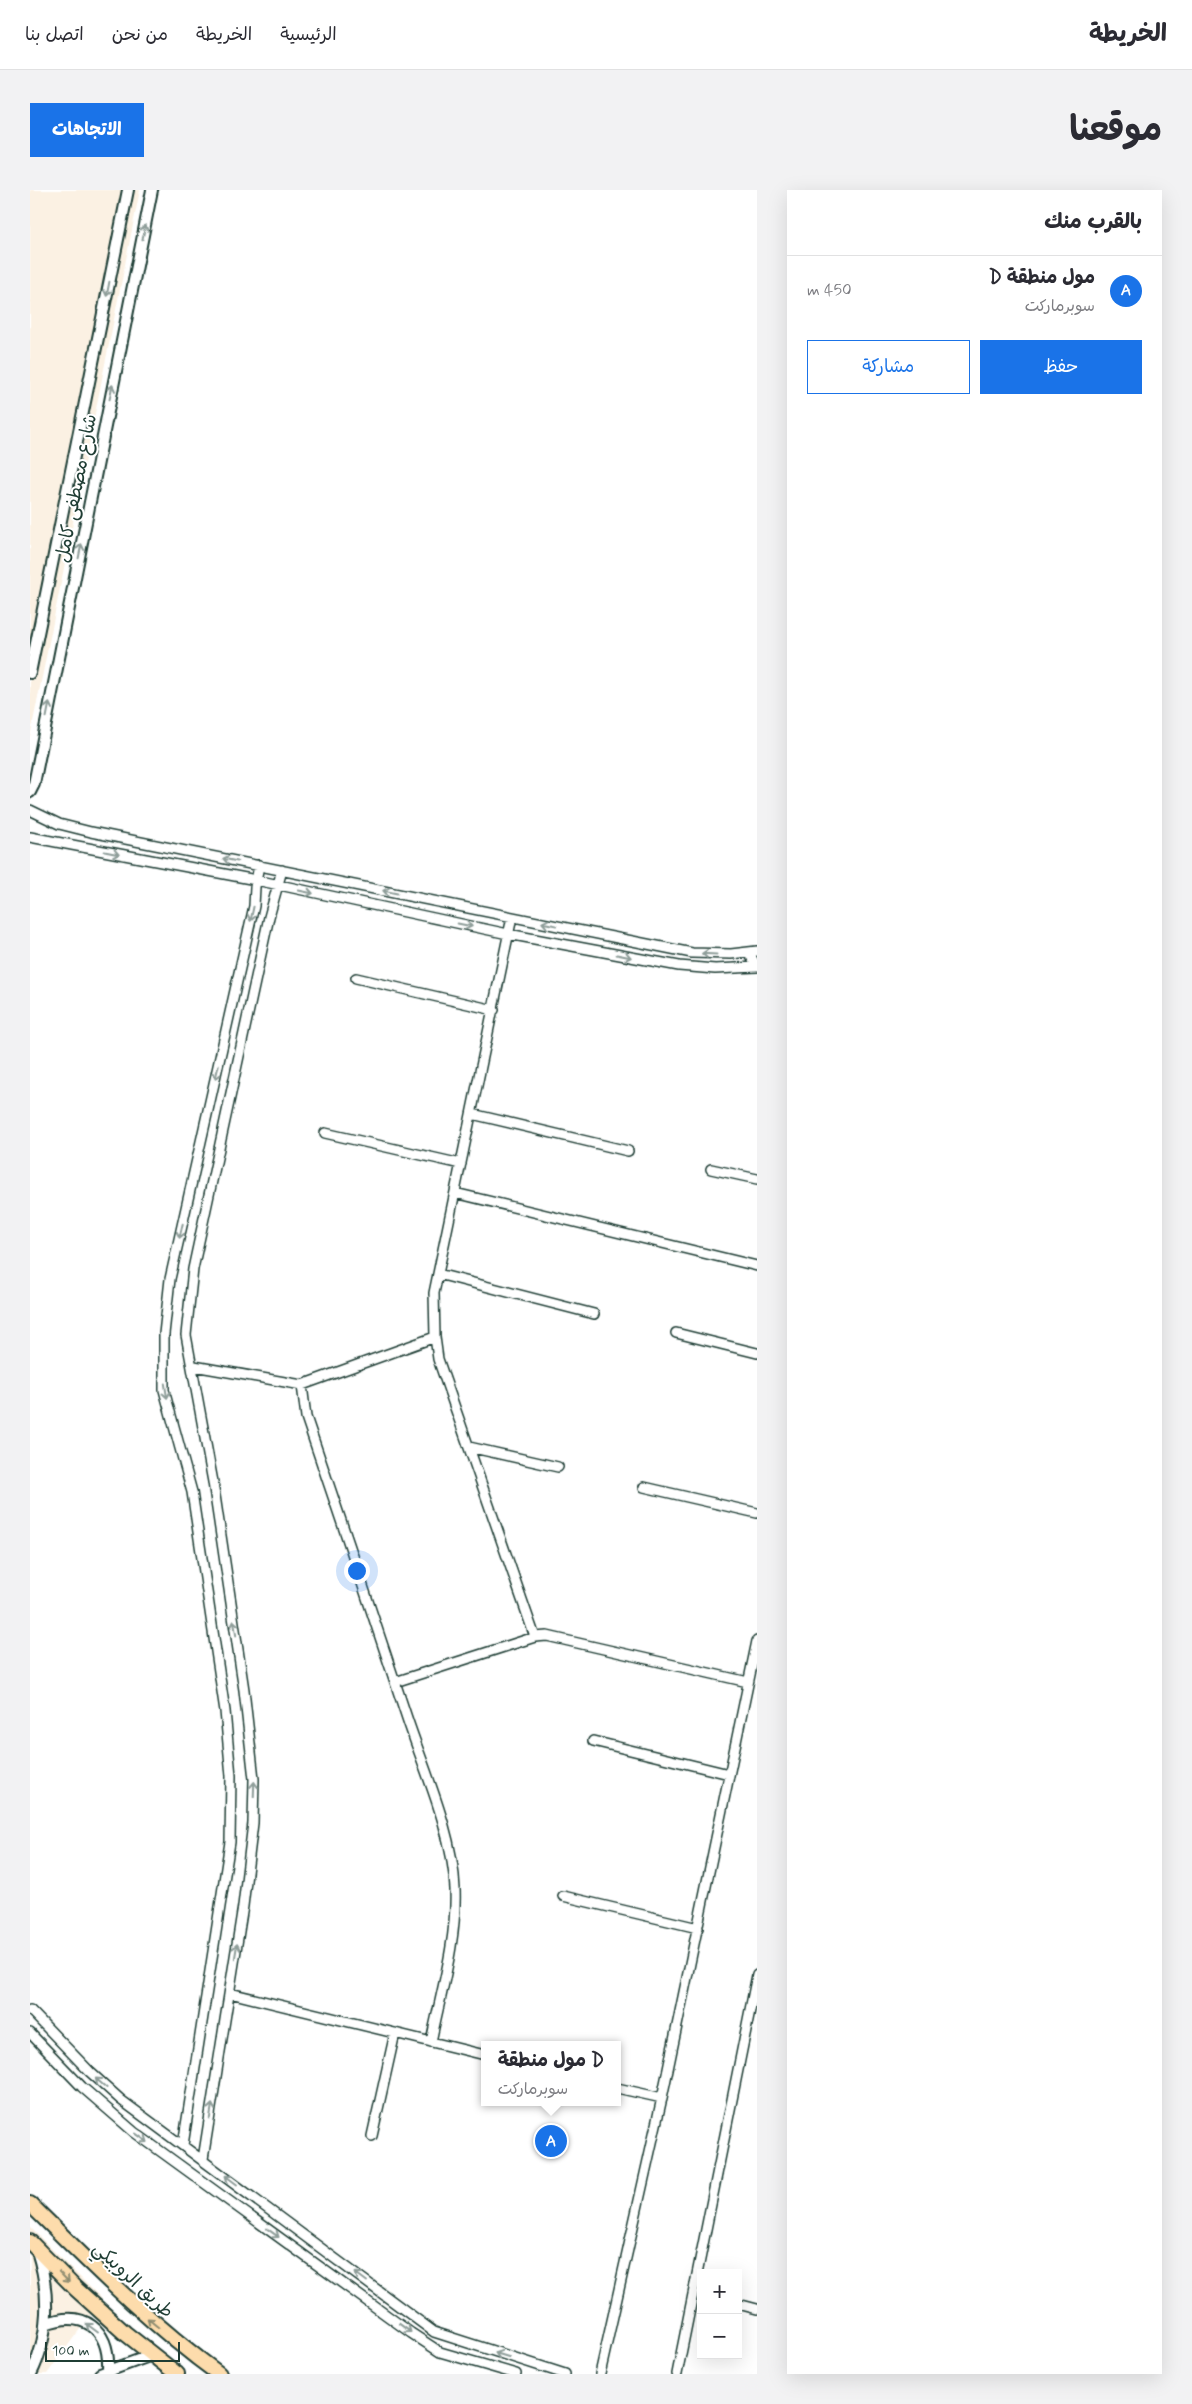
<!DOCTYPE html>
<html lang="ar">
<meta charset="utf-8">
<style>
body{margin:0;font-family:Mynerve,"Playpen Sans Arabic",sans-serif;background:#f2f2f3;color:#2b2b33;direction:rtl}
.controls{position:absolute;right:15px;bottom:15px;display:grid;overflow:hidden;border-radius:0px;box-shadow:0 5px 20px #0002}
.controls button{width:45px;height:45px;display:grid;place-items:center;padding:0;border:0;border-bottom:1px solid #e1e1e2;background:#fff;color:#2b2b33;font:25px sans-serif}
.scale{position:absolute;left:15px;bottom:12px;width:135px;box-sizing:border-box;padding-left:5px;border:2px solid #1f3d34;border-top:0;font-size:14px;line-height:18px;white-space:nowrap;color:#1f3d34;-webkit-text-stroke:4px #fff;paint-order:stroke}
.you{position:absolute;left:326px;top:1380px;width:18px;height:18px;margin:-12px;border:4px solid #fff;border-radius:50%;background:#1a73e8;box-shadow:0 0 0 8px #1a73e833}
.badge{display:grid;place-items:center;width:32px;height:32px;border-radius:50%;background:#1a73e8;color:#fff;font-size:16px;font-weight:700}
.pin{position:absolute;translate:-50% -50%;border:2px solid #fff;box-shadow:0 1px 5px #0006}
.popup{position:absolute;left:451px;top:1851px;width:140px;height:65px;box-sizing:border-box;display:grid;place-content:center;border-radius:0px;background:#fff;filter:drop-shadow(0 1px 4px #0005);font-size:16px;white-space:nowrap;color:#7c7c81}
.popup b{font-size:19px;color:#2b2b33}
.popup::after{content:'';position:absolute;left:50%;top:100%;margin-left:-10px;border:10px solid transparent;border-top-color:#fff}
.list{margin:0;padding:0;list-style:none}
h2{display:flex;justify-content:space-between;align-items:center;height:65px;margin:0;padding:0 20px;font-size:21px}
h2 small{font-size:16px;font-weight:400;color:#7c7c81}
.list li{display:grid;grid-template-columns:32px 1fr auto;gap:15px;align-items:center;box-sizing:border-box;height:70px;padding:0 20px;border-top:1px solid #e1e1e2}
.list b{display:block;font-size:19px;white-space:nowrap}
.list p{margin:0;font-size:16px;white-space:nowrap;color:#7c7c81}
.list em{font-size:16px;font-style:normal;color:#7c7c81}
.actions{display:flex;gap:10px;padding:15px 20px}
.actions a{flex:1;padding:11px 0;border:1px solid #1a73e8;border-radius:0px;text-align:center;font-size:18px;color:#1a73e8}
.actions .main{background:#1a73e8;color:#fff}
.map{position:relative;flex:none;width:727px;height:2184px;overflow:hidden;direction:ltr;border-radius:0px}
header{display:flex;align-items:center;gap:30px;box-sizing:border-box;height:70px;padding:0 25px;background:#fff;border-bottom:1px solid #e1e1e2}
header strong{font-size:24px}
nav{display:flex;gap:28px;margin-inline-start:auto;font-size:18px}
.intro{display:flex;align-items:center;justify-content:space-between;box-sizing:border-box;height:120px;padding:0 30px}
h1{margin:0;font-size:35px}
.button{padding:12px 22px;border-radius:0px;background:#1a73e8;color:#fff;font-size:18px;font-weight:700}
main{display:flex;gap:30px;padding:0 30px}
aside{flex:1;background:#fff;border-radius:0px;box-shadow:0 5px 20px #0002}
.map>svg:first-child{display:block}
.built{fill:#fbf1e3}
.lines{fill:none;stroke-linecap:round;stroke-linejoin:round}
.minor-casing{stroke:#1f3d34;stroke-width:12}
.tertiary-casing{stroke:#1f3d34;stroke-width:14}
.primary-casing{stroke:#1f3d34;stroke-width:18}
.minor{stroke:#fff;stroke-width:9}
.tertiary{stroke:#fff;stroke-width:10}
.primary{stroke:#fddcac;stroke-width:14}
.oneway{stroke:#8f9e9a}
.oneway2{stroke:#8e8c70}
.labels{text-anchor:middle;stroke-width:4;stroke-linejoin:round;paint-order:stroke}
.street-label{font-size:19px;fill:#1f3d34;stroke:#fff}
</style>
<header>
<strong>الخريطة</strong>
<nav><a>الرئيسية</a><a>الخريطة</a><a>من نحن</a><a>اتصل بنا</a></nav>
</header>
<div class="intro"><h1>موقعنا</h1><a class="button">الاتجاهات</a></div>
<main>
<aside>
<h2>بالقرب منك<small></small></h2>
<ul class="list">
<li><span class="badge">A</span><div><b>مول منطقة D</b><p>سوبرماركت</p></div><em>450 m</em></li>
</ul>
<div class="actions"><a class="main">حفظ</a><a>مشاركة</a></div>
</aside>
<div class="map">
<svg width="727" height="2184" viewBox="0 0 727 2184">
<rect width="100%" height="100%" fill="#fff"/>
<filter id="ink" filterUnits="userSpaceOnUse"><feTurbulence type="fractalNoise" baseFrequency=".02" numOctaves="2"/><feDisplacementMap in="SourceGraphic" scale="10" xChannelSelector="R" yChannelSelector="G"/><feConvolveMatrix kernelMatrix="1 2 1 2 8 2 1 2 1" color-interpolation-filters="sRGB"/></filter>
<g filter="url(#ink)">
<path class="built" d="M0,0H110L0,547Z
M0,2037L72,2109L17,2184H0Z"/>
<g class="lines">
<defs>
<path id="minor" d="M0,620L29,634L61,642L662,763L701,764L727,761
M0,647L226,690L478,744L649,776L685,779L727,777L719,763
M482,727L404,1103L405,1147L408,1169L505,1447
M326,788L464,820
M442,924L598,961
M295,943L431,974
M681,979L727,989
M425,1003L727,1076
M408,1084L564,1124
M646,1143L727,1163
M164,1176L272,1195L405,1147
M272,1195L276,1227C310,1327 344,1428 377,1528C395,1582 423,1643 425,1699C427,1751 411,1802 401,1852
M439,1257L528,1277
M614,1297L727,1323
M365,1492L505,1447L517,1446L718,1492
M563,1551L699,1584
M533,1706L668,1738
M200,1803L455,1865
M0,1820L60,1882L91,1910L404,2142L535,2184
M0,1843L52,1897L104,1942L381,2143L410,2162L486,2184
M587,1898L632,1908
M342,1946L365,1843
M153,1955L200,1652L201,1586L195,1521L162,1302L134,1200V1144L140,1089L224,716L225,697L229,675
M173,1969L213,1716L223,1633L224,1589L214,1500L183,1292L156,1145L163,1079L239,727L252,680
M708,2114L727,2119
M570,2184L632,1908L727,1451
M647,2184L727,1785"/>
<path id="tertiary" d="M0,483L98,0
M0,602L4,594L122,0
M15,2134C54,2119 80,2139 78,2180
M1,2184C20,2146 20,2101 7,2061
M70,2184L122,2165"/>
<path id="primary" d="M0,2014C61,2074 120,2134 189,2184
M0,2052L46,2099L95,2143L147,2184"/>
</defs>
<use href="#minor" class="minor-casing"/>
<use href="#tertiary" class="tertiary-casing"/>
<use href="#primary" class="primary-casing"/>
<use href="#minor" class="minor"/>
<use href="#tertiary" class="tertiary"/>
<use href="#primary" class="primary"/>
</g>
<defs><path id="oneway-shaft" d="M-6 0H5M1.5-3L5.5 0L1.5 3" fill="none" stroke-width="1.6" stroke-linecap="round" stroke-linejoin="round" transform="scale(1.25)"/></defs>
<g class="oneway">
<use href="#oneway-shaft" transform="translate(114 42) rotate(-78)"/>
<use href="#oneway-shaft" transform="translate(78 99) rotate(101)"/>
<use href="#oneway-shaft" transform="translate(81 202) rotate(-79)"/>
<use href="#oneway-shaft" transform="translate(50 361) rotate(-79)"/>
<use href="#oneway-shaft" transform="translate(18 520) rotate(-79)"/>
<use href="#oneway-shaft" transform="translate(82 663) rotate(11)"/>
<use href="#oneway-shaft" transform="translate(200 670) rotate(-169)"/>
<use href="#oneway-shaft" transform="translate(276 702) rotate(12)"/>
<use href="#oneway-shaft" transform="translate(360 702) rotate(-169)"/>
<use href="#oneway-shaft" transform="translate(222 724) rotate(102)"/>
<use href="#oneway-shaft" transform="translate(519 734) rotate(-169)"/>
<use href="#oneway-shaft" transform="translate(435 735) rotate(12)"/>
<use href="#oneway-shaft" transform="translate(679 764) rotate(-177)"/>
<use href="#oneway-shaft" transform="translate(594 766) rotate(11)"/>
<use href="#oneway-shaft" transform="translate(187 882) rotate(103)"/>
<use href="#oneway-shaft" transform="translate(151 1041) rotate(103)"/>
<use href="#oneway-shaft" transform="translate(136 1201) rotate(81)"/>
<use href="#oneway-shaft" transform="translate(205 1438) rotate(-99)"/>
<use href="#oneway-shaft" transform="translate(224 1599) rotate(-88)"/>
<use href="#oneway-shaft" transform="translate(206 1761) rotate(-81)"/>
<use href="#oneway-shaft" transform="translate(71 1893) rotate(-139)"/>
<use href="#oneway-shaft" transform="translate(181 1921) rotate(-81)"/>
<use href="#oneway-shaft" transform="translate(112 1948) rotate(36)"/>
<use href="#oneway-shaft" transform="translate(201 1990) rotate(-143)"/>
<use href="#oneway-shaft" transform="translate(243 2043) rotate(36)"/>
<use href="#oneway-shaft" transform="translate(331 2087) rotate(-143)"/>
<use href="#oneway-shaft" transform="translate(62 2138) rotate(-143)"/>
<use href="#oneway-shaft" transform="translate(375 2138) rotate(36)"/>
<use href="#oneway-shaft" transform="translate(472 2165) rotate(-163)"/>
</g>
<g class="oneway2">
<use href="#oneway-shaft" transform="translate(34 2087) rotate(46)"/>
<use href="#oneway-shaft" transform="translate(123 2133) rotate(-140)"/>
</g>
</g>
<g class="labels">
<g class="street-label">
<text transform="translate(45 298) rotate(-79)" y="7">شارع مصطفى كامل</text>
<text transform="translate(104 2089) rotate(43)" y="7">طريق الروبيكي</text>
</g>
</g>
</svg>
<div class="controls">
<button>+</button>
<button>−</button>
</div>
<div class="scale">100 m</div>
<div class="you"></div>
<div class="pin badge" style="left:521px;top:1951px">A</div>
<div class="popup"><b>مول منطقة D</b>سوبرماركت</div>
</div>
</main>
